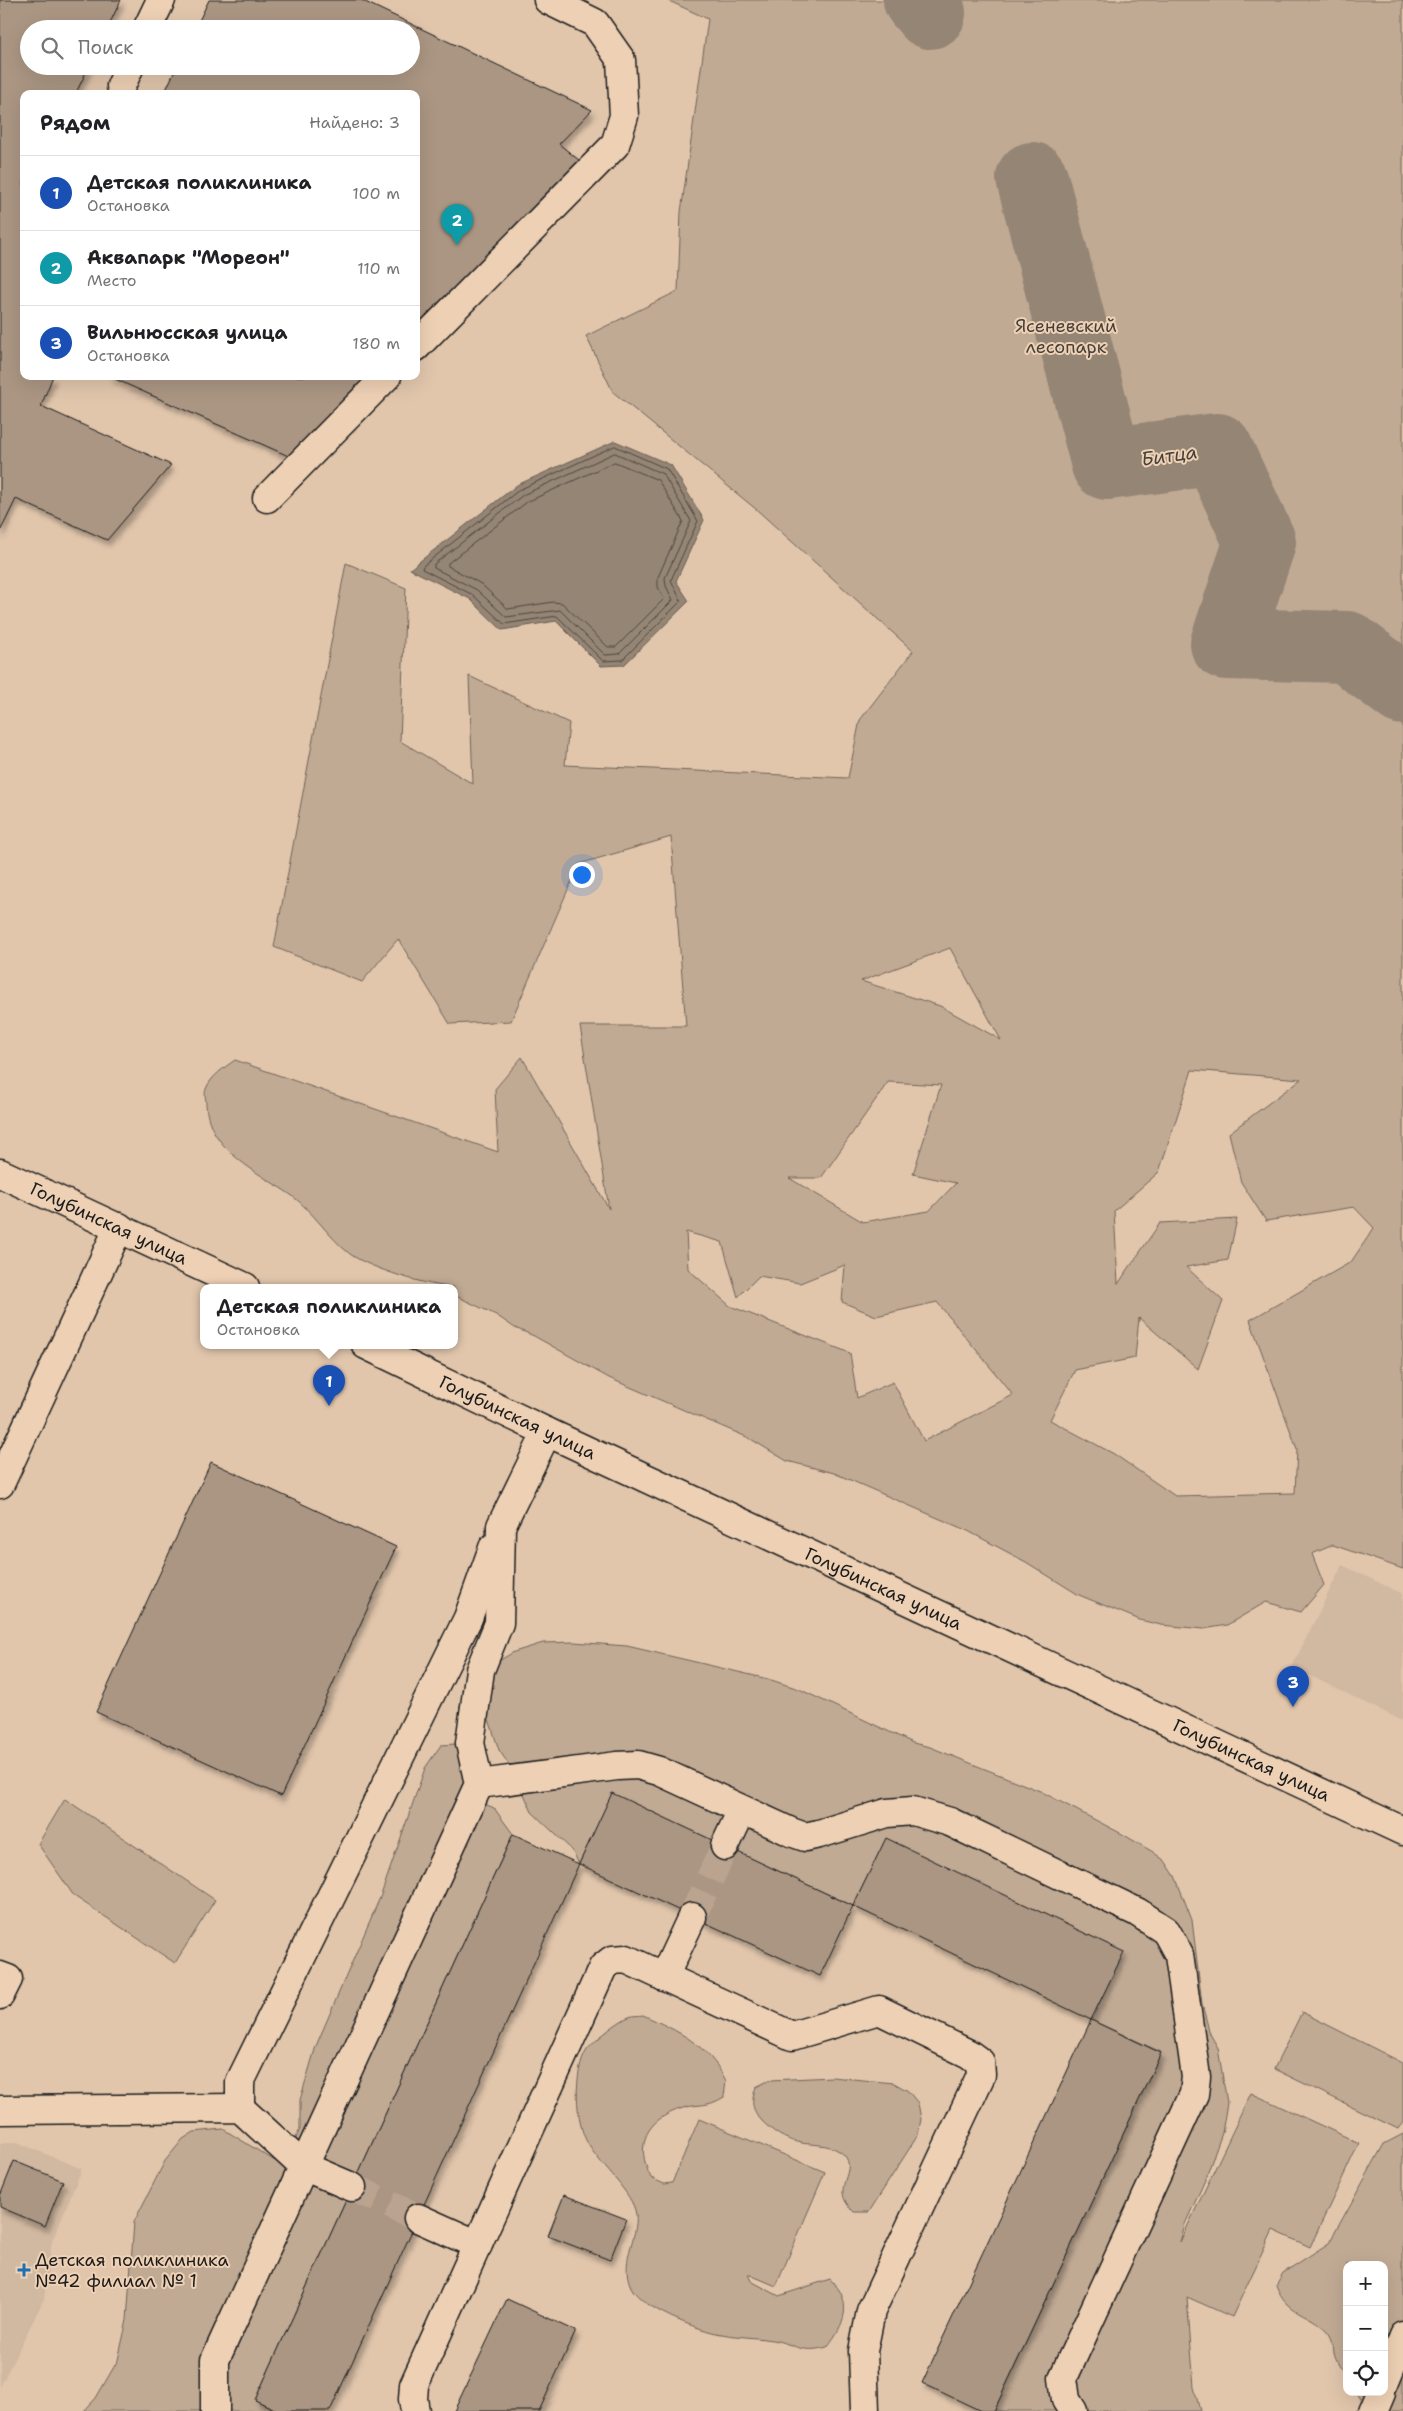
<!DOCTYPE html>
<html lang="ru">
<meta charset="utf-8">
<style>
body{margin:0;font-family:"Shantell Sans",sans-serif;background:#f2f2f2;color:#202124}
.controls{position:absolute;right:15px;bottom:15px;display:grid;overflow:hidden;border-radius:10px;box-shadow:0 5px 20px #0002}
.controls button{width:45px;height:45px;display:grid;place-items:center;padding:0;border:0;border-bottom:1px solid #e0e0e0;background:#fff;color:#202124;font:25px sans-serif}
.you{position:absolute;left:581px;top:874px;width:18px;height:18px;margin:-12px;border:4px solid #fff;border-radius:50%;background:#1a73e8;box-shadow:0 0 0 8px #1a73e833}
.badge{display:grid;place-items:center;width:32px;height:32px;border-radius:50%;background:#1f6fb2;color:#fff;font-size:16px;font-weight:700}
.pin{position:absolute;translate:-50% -41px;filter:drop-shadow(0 1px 2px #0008)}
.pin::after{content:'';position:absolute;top:26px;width:18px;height:15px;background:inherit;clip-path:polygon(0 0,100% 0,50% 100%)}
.popup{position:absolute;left:200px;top:1284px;width:258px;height:65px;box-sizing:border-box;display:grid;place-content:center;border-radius:10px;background:#fff;filter:drop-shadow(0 1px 4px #0005);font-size:16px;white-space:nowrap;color:#757577}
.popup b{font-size:19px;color:#202124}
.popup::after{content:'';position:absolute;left:50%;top:100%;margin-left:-10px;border:10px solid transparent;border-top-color:#fff}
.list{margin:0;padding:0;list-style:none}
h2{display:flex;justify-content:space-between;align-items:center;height:65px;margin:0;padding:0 20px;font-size:21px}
h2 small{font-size:16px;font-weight:400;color:#757577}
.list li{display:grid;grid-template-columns:32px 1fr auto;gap:15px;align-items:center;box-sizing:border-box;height:75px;padding:0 20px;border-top:1px solid #e0e0e0}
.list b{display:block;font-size:19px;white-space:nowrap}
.list p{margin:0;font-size:16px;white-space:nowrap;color:#757577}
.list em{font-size:16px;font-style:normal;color:#757577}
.icon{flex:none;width:28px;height:28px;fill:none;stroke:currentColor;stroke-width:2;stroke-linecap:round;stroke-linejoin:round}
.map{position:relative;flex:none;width:1403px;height:2411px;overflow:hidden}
.search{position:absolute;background:#fff;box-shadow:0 5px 20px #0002;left:20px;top:20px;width:400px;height:55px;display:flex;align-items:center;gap:12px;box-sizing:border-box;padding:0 18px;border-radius:28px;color:#757577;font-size:19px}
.panel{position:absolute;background:#fff;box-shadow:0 5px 20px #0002;left:20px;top:90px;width:400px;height:290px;border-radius:10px}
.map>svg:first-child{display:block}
.built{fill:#d1b8a0}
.green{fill:#c1aa94;stroke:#6e6358;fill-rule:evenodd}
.water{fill:#958574;stroke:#655b51}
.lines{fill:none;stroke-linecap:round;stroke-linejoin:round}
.shore{stroke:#4c463f;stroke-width:1}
.river{stroke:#958574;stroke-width:72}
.building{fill:#ab9683;stroke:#1c1c1c;filter:url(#shadow)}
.minor-tunnel{stroke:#baa48f;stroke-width:28;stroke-dasharray:28 14;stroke-linecap:butt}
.minor-casing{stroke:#1c1c1c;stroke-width:31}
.minor{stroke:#eed1b5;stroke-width:28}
.poi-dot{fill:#1f6fb2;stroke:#eed1b5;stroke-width:2}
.labels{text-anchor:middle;stroke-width:4;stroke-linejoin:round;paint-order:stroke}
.park-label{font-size:18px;fill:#45403a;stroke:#eed1b5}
.street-label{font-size:18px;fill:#1c1c1c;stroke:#eed1b5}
.poi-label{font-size:18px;fill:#1c1c1c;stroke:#eed1b5;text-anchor:start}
.water-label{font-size:19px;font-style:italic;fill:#46413b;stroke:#eed1b5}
</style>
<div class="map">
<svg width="1403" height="2411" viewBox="0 0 1403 2411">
<defs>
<filter id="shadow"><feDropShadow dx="3" dy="5.5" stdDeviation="2.5" flood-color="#0004"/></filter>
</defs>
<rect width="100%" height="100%" fill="#e1c6ac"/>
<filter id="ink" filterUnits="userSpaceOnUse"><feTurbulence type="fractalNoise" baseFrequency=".02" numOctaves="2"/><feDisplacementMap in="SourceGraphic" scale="10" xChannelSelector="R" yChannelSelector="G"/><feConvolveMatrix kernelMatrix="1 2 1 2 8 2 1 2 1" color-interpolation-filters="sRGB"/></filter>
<g filter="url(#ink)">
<path class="built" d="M1342,1565L1403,1594V1721L1292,1667Z
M17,2142L82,2169L52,2241L44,2299L0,2387V2143Z"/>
<path class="green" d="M667,0H1403V1569L1333,1545L1312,1554L1324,1585L1301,1612L1266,1602L1227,1625L1204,1629L1161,1625L1140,1620L1079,1595L1026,1562L968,1531L834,1473L787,1461L749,1438L609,1378L534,1336L515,1328L496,1315L454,1295V1287C430,1287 369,1268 350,1254C328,1237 313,1211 291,1195C258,1172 208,1150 206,1104C206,1100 204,1093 206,1089C211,1076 224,1068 235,1060L498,1152L495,1089L522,1057L609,1209L580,1026H686L671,837L579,864L511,1021L450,1024L398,939L362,982L274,947L346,563L406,588L400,741L473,784L469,676L569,723L565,765L848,778L860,720L913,651L757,510L613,392L586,336L678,291L681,212L708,19ZM950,948L1001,1040L940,1006L861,981ZM1192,1070L1301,1079L1229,1133L1241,1182L1266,1221L1354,1207L1374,1228L1351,1262L1250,1320L1297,1449L1295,1493L1175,1496L1114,1454L1050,1420L1075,1370L1135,1358L1139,1318L1198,1369L1223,1301L1186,1267L1228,1260L1237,1219L1160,1223L1118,1284L1114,1211L1159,1172ZM888,1082L941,1085L913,1174L956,1183L929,1211L863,1222L789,1178H821ZM686,1232L722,1242L738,1297L759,1276L800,1283L845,1265L842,1302L876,1316L937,1302L1013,1395L924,1441L893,1382L857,1398L850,1353L730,1306L688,1269Z
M574,1642L627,1646L768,1679L799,1689L913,1743L930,1747L1040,1791L1124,1835L1153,1852L1165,1861L1175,1876L1192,1920L1202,2004L1210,2034L1218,2048L1227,2103L1222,2133L1205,2180L1185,2224L1180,2242L1251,2093L1359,2143L1310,2247L1273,2230L1232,2317L1187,2297L1194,2387L1200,2411H994L1161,2052L1091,2020L886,1839L853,1906L612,1794L579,1864L572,1850L532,1812L514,1772L499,1750L486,1710L491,1669L502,1659L514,1652L543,1643Z
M456,1744L480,1802L494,1808L513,1834L255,2400L279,2411H84L96,2398L118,2360L127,2320L134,2222L165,2161L183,2139L194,2132L223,2129L275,2161L289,2154L300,2129V2100L316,2046L381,1895L425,1768L441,1745Z
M65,1799L215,1900L175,1963L74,1896L38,1844Z
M1302,2012L1403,2063V2121L1398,2129L1274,2069Z
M643,2015C678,2031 709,2045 726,2081L724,2097C706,2108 701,2103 683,2108C646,2119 634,2144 651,2178L664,2184L672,2183L699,2119L825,2172L776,2286L748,2274L751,2281L779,2296L830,2279C854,2302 845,2324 827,2347C800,2354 796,2344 772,2340C754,2337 734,2337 716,2333C694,2328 641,2308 631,2287C618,2259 642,2233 635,2210C629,2189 597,2162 587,2142C575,2120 573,2071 587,2050C594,2041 618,2021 629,2017C633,2015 639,2016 643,2015Z
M832,2077L894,2083L908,2091L918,2103L921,2119L918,2135L869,2212H854C848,2206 844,2201 843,2193C842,2178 858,2163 839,2151C828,2144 814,2145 801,2143C785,2140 773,2132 762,2121C751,2109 751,2101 756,2087L770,2080Z
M1403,2134V2411H1369L1357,2392H1384V2265H1347V2377C1341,2369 1336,2362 1334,2353C1333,2344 1333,2338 1327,2331C1309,2312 1287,2315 1276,2285L1283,2273L1329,2243L1384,2144Z"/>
<path class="water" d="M615,441L671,465L704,520L676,581L689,601L624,665L601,666L556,621L502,630L470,599L410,569L517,485Z"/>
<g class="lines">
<path class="shore" d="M615,446L667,469L698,521L671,580L681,601L622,660L603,661L557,616L504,624L473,595L422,569L423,566L519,490Z
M615,453L663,474L691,521L665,578L666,586L673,600L619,654L605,655L560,610L506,617L477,590L434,568V564L523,495Z
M615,462L658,480L683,521L658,577V587L664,599L616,647H608L562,603L553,602L508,609L481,584L448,566V563L527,502Z"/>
<path class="river" d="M919,0L930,13
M1032,178L1107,464L1217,449L1260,542L1226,644L1347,647L1403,689"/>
</g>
<path class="building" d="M0,0H121L107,29H29V66H89L76,93L78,94H24V376H53L41,406L171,465L107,540L16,499L0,532Z
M209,0H361L592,110L559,144L580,161L416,330V94H164L177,66H411V29H195Z
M108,376H371L293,458Z
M211,1462L396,1547L281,1796L96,1712Z
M612,1793L853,1906L820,1976L579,1864Z
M513,1834L579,1864L330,2411H279L255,2400Z
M886,1838L1124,1952L1091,2020L853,1906Z
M1091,2020L1161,2053L994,2411H981L922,2383Z
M14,2161L63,2181L45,2226L0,2207V2196Z
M564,2195L626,2219L610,2260L548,2236Z
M507,2299L576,2331L539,2411H454Z"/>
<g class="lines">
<path class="minor-tunnel" d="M692,1917L725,1846
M352,2187L418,2218"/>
<defs>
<g id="minor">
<path d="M147,29L161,0"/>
<path d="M121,86L130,66"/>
<path d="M416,347L615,145L624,116L621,60L595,23L548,0"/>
<path d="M267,498L387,376"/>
<path id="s1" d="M0,1173L245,1287"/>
<path id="s2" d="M366,1345L547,1432L1403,1831"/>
<path d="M0,1484L119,1227"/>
<path d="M479,1784L617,1766L638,1765L659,1771L791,1832L805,1837L819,1834L887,1813L913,1811L950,1822L1137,1912L1166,1931L1179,1955L1196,2077L1194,2094L1063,2378L1066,2400L1073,2411"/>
<path d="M725,1846L742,1810"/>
<path d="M0,1976L8,1979L0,1995"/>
<path d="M664,1977L692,1917"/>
<path d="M240,2108V2082L468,1618L493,1548"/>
<path d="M0,2110L240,2108L303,2166L352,2187"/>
<path d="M418,2218L478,2245"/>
<path d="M1384,2383L1403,2336"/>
<path d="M215,2411V2360L479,1784L470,1743L480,1670L499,1623L501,1526L547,1432"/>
<path d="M415,2411L413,2399L414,2385L603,1967L612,1960L626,1959L792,2036L879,2010L969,2054L980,2062L981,2075L871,2311L863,2351L865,2411"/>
<path d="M1373,2411L1381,2392"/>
</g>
</defs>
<use href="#minor" class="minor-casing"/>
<use href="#minor" class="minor"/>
</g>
</g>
<path class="poi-dot" d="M21.5 2262.5h5v5h5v5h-5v5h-5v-5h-5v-5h5z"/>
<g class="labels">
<g class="park-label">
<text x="1066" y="332">Ясеневский<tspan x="1066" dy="21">лесопарк</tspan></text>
</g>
<g class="street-label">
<text dy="6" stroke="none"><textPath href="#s1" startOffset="120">Голубинская улица</textPath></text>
<text dy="6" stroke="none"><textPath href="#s2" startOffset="168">Голубинская улица</textPath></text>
<text dy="6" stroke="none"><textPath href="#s2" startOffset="572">Голубинская улица</textPath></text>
<text dy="6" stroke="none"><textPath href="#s2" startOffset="978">Голубинская улица</textPath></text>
</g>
<g class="poi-label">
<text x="35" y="2266">Детская поликлиника<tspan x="35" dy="21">№42 филиал № 1</tspan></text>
</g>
<g class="water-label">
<text transform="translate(1169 455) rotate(-8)" y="7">Битца</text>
</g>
</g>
</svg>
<div class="controls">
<button>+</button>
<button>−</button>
<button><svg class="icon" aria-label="locate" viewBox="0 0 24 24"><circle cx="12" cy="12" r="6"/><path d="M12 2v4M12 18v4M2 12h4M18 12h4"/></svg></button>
</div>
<div class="you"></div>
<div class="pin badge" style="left:329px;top:1406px;background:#1a4fb4">1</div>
<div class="popup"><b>Детская поликлиника</b>Остановка</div>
<div class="pin badge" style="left:457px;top:245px;background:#0f9aa8">2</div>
<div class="pin badge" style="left:1293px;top:1707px;background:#1a4fb4">3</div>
<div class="search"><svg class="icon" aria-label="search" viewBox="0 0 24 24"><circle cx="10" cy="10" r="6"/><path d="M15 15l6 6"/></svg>Поиск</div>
<section class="panel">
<h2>Рядом<small>Найдено: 3</small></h2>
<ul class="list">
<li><span class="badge" style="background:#1a4fb4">1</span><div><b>Детская поликлиника</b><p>Остановка</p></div><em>100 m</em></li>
<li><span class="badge" style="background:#0f9aa8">2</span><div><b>Аквапарк &quot;Мореон&quot;</b><p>Место</p></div><em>110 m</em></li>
<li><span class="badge" style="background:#1a4fb4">3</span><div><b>Вильнюсская улица</b><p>Остановка</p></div><em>180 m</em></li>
</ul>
</section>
</div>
